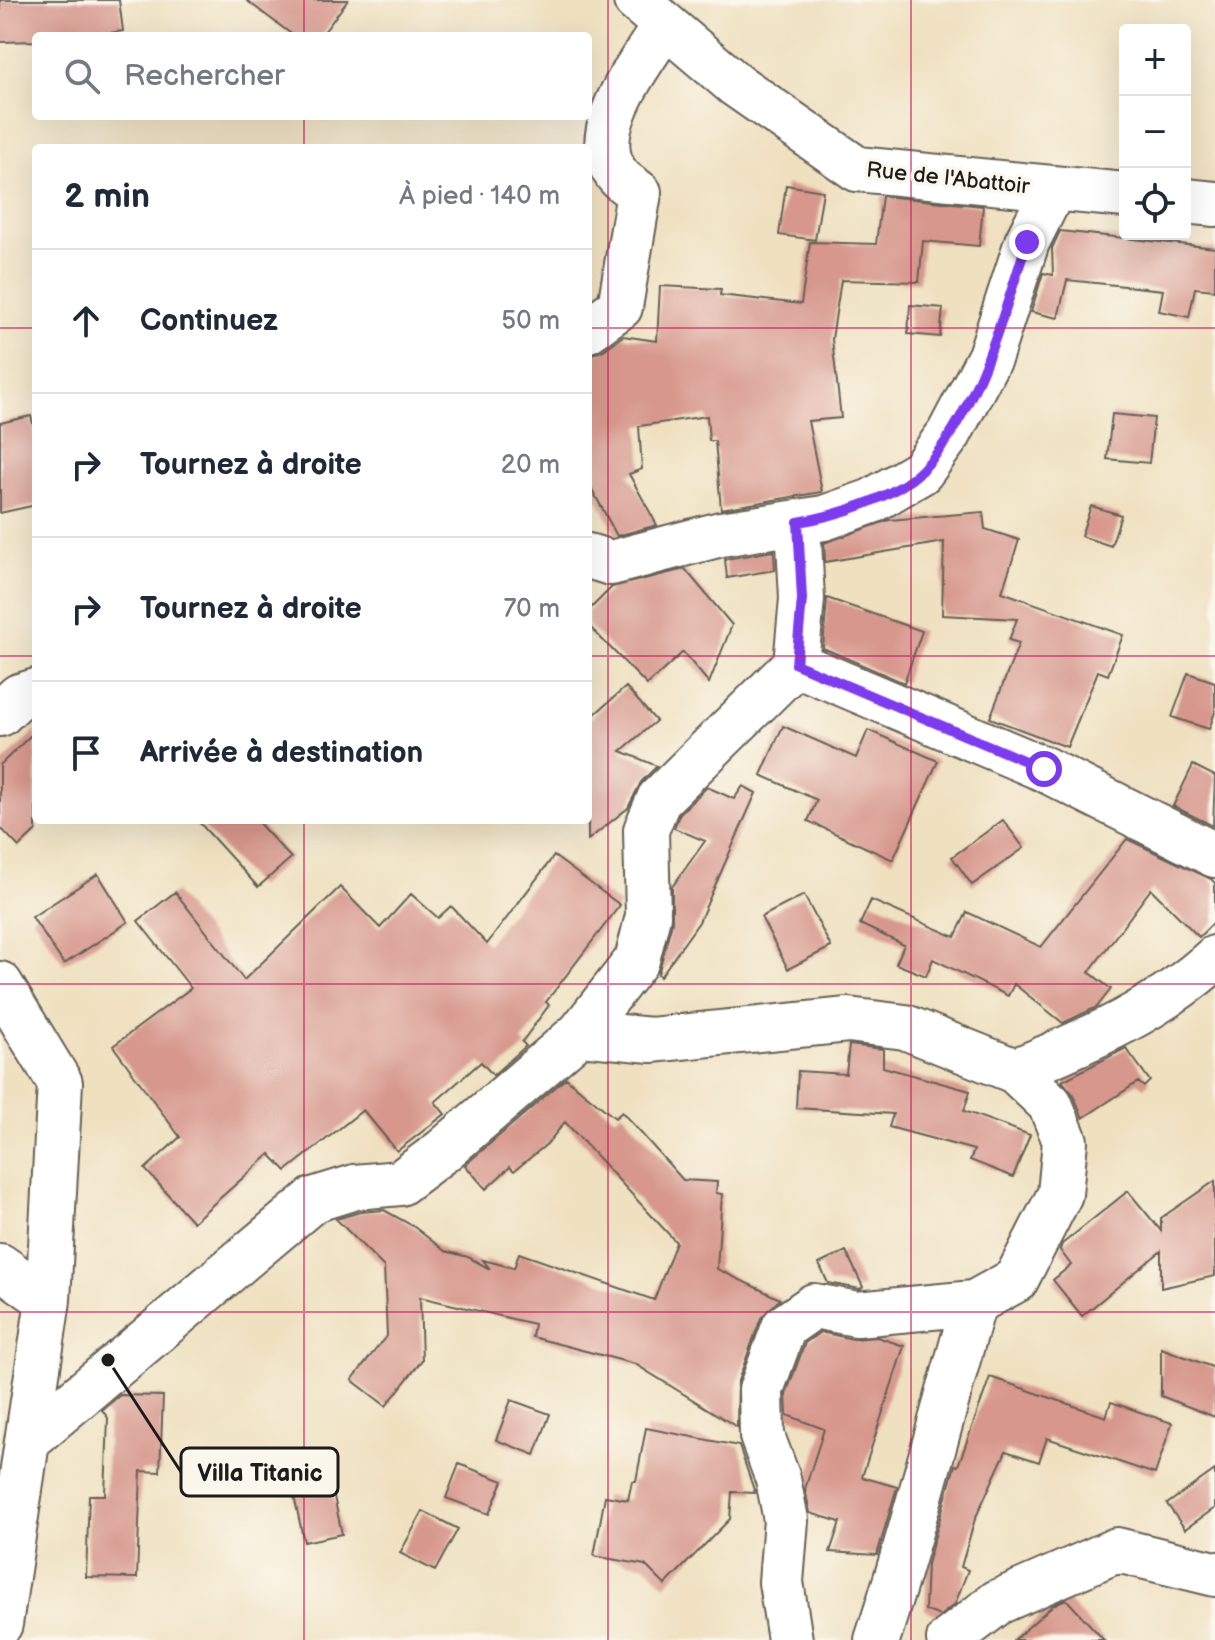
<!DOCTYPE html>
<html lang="fr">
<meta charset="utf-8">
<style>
body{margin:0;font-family:"Balsamiq Sans",sans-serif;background:#f2f2f3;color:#1f2937}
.controls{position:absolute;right:24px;top:24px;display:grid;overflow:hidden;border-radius:8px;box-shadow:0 8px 32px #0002}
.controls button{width:72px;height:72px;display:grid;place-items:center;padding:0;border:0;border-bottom:2px solid #e0e1e3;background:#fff;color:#1f2937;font:40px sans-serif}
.stop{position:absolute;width:24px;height:24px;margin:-18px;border:6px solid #7c3aed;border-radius:50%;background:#fff}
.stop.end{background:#7c3aed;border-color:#fff;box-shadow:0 2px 8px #0008}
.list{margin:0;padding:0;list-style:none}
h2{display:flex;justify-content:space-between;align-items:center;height:104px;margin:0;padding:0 32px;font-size:34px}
h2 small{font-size:26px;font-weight:400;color:#747a83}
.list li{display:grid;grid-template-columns:52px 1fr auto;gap:24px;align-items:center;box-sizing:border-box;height:144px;padding:0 32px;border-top:2px solid #e0e1e3}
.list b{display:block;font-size:30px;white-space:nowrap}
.list em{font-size:26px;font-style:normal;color:#747a83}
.icon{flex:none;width:44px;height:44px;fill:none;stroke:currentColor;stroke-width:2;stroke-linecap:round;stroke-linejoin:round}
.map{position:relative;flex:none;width:1215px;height:1640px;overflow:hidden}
.search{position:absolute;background:#fff;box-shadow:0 8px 32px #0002;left:32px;top:32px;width:560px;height:88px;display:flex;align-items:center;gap:20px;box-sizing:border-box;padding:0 28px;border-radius:8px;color:#747a83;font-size:30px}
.panel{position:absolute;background:#fff;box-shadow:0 8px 32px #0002;left:32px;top:144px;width:560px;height:680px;border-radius:8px}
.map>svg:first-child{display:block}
.building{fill:#d7978c}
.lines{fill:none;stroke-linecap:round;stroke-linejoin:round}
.minor-casing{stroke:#666155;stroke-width:48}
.minor{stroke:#fff;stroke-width:44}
.route{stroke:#7c3aed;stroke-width:10}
.grid{fill:none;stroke:#c2185b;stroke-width:2;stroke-opacity:0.55}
.labels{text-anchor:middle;stroke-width:7;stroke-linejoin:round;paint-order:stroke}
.street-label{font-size:22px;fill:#1c1c1c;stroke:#fbf7ec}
.leader{fill:none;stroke:#1c1c1c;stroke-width:3}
.callout-dot{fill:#1c1c1c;stroke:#fbf7ec;stroke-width:3}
.callout{fill:#fbf7ec;stroke:#1c1c1c;stroke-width:3}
.callout-label{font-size:24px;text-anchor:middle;font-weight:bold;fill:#1c1c1c}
</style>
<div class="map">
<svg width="1215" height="1640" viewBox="0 0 1215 1640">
<rect width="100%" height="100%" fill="#fbf7ec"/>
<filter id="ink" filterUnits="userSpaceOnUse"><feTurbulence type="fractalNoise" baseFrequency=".0125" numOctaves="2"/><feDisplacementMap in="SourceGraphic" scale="16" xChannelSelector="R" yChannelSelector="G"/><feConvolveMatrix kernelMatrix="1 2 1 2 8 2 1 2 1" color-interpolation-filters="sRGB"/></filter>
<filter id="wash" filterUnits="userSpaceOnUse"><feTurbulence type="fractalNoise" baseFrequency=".006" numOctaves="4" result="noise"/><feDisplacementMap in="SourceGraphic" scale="32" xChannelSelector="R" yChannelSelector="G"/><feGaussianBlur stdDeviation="1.8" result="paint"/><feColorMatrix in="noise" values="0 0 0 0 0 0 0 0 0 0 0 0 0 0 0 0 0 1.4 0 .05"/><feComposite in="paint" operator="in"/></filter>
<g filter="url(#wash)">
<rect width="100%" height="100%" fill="#efe0c0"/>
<g id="blocks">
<path class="building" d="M0,0H119L123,31L90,36H36V41L0,42Z
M246,0H348L321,36H294Z
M786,185L823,191L815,240L779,235Z
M882,196L983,206L979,246L923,241L919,282L841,280L832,339L841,418L808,421L822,492L721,509L715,441H709L707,416L639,426L642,469L629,474L657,525L617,536L588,482V355L602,351L623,336L657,341L660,286L721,289L720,295L801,304L810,242L876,244Z
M1060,231L1215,248V290L1195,288L1189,317L1159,311L1163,290L1067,280L1058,318L1031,312L1043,273L1053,275L1052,248Z
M910,305L943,308L940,337L908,334Z
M1112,414L1154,418L1149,463L1107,459Z
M31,416L36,436V505L0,513V423Z
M1091,506L1121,515L1111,546L1081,536Z
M983,512L985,529L1019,540L1002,592L1123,635L1108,675L1098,671L1067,747L990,718L1019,643L1009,640L1017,619L942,615L944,542L825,562L824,543L889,520Z
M774,551L775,570L727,578L725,559Z
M685,569L732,625L709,683L683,652L647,685L588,625V611L612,587Z
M827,598L922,631L904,683L823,648Z
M1188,673L1215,682V712L1209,729L1172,717Z
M626,687L656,721L621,751L657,766L641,782L628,808L588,840V720Z
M783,726L856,758L868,730L938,761L893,860L808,821L817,800L761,775Z
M36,730V831L19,847L0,827V765Z
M1193,765L1215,776L1213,826L1173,806Z
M743,786L756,793L699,922L660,977L658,974L672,922V887L705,841L674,828L680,813L707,787L734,799Z
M197,820H256L291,858L258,887Z
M1003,820L1024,848L972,885L952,857Z
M1127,839L1211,879L1215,883V921L1199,937L1151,889L1089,972L1111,989L1097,1007L1063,1023L1014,984L1008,996L933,959L926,976L896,964L904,945L860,924L871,900L955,937L967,912L1041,947Z
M554,856L620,905L546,1002L549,1005L522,1042L526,1046L493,1075L481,1062L435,1102L445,1114L397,1151L363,1110L286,1171L270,1154L193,1222L145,1169L180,1137L113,1046L191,988L138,921L175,892L244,980L340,887L380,928L411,894L438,918L451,906L487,944Z
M98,874L128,922L64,964L32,917Z
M804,895L831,947L788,969L761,917Z
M849,1045L883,1049V1067L970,1091L964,1111L1030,1135L1013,1177L970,1160L974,1150L889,1127L893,1114L796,1108L798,1071L846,1074Z
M1126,1048L1150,1081L1144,1087L1138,1082L1083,1118L1073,1094L1062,1081Z
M566,1078L615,1118L622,1112L683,1180L717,1182L716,1193L722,1194L717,1269L780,1299L761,1318L738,1381L737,1427L635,1364L532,1337L534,1324L420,1297L422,1360L386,1406L352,1380L387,1335L384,1267L336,1219L360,1212L384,1210L413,1226L445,1251L468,1257L490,1269L483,1260L514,1268L519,1253L654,1300L676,1242L565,1122L547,1144L514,1171L510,1167L486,1189L465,1165Z
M1215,1181V1276L1161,1288V1251L1082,1316L1053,1280L1071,1265L1060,1250L1062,1244L1128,1191L1161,1231V1218Z
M846,1251L863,1287L860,1289L828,1283L819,1264Z
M820,1332L853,1339L877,1337L904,1346L862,1477L897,1487L877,1555L830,1552L840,1522L810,1513L805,1489L824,1429L787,1415L786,1394L805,1343Z
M1161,1348L1215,1368V1417L1161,1396Z
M990,1377L1106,1417L1111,1402L1172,1423L1155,1474L1047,1438L1039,1462L1006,1451L975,1519L961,1567L968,1570L955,1604L940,1616L925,1610L927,1564L955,1465L958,1466Z
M120,1395L163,1396L160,1472L141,1471L137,1578L86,1577L89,1495H105L108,1418L102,1410Z
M511,1400L550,1414L535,1455L496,1440Z
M646,1428L739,1446L755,1493L732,1492L730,1519L665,1585L645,1565L594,1556L605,1496L628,1500L632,1481H636Z
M326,1459L342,1534L304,1542L288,1468Z
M459,1464L503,1481L489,1514L446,1498Z
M1215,1470V1508L1185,1529L1167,1504Z
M423,1511L458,1529L435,1571L400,1553Z
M1066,1599L1104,1640H1014L1053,1605Z"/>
</g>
</g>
<g filter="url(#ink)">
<use href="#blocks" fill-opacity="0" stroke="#666155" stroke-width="2"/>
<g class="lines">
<defs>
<path id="minor" d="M636,0L736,85L857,169L1125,195
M1185,201L1215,204
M588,330L620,307L639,193C633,188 624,183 619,177C582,135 642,62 665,25
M588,556L611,563L721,534L824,518L872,501L921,472L949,434L990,356L1027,242L1054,188
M796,664L802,599L798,522
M0,714L19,696L36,691
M0,984L60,1083L48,1300L0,1624
M580,1033L651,1040L848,1020L905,1027L1015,1071L1050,1104L1065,1141L1060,1194L1016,1280L974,1303L857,1314L814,1306L784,1327L761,1390L762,1436L778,1479L786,1520L781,1582L790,1640
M1015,1071C1088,1040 1156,1012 1215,958
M0,1266L48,1300
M29,1439L313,1200L355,1187L400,1183L444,1150L580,1033L637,960L648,916L646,830L659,799L796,664L1044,769L1215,855
M877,1640C914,1529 941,1415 974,1303
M949,1640L998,1602L1117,1550L1215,1574"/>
</defs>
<use href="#minor" class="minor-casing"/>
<use href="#minor" class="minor"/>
</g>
</g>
<g class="lines" filter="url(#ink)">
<path class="route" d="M1027,242C1004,313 976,416 922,470C894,498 836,516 798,522L802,599L796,664L1044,769"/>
</g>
<path class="grid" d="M304,0V36M608,0V1640M911,0V1640M304,116V148M0,328H36M588,328H1215M0,656H36M588,656H1215M304,820V1640M0,984H1215M0,1312H1215"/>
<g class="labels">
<g class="street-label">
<text transform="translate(948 177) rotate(6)" y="8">Rue de l'Abattoir</text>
</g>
</g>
<path class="leader" d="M108 1360L181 1472"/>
<circle class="callout-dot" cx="108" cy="1360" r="8"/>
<rect class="callout" x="181" y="1448" width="157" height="48" rx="8"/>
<g class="callout-label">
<text x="260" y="1481">Villa Titanic</text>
</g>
</svg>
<div class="controls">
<button>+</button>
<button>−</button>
<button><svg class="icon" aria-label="locate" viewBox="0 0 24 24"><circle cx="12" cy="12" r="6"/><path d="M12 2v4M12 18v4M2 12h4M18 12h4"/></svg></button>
</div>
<div class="stop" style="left:1044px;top:769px"></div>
<div class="stop end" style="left:1027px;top:242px"></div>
<div class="search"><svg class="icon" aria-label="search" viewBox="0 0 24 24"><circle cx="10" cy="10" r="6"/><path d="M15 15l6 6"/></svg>Rechercher</div>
<section class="panel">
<h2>2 min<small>À pied · 140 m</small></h2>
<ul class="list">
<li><svg class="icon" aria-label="ahead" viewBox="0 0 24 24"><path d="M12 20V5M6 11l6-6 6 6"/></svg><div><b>Continuez</b></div><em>50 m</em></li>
<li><svg class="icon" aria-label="right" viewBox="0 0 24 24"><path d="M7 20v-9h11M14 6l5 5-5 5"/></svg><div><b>Tournez à droite</b></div><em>20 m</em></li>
<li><svg class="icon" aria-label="right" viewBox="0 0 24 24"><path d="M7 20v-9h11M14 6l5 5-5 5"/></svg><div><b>Tournez à droite</b></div><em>70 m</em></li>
<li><svg class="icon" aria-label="arrive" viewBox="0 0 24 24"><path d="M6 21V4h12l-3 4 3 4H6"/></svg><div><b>Arrivée à destination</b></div></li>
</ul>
</section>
</div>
